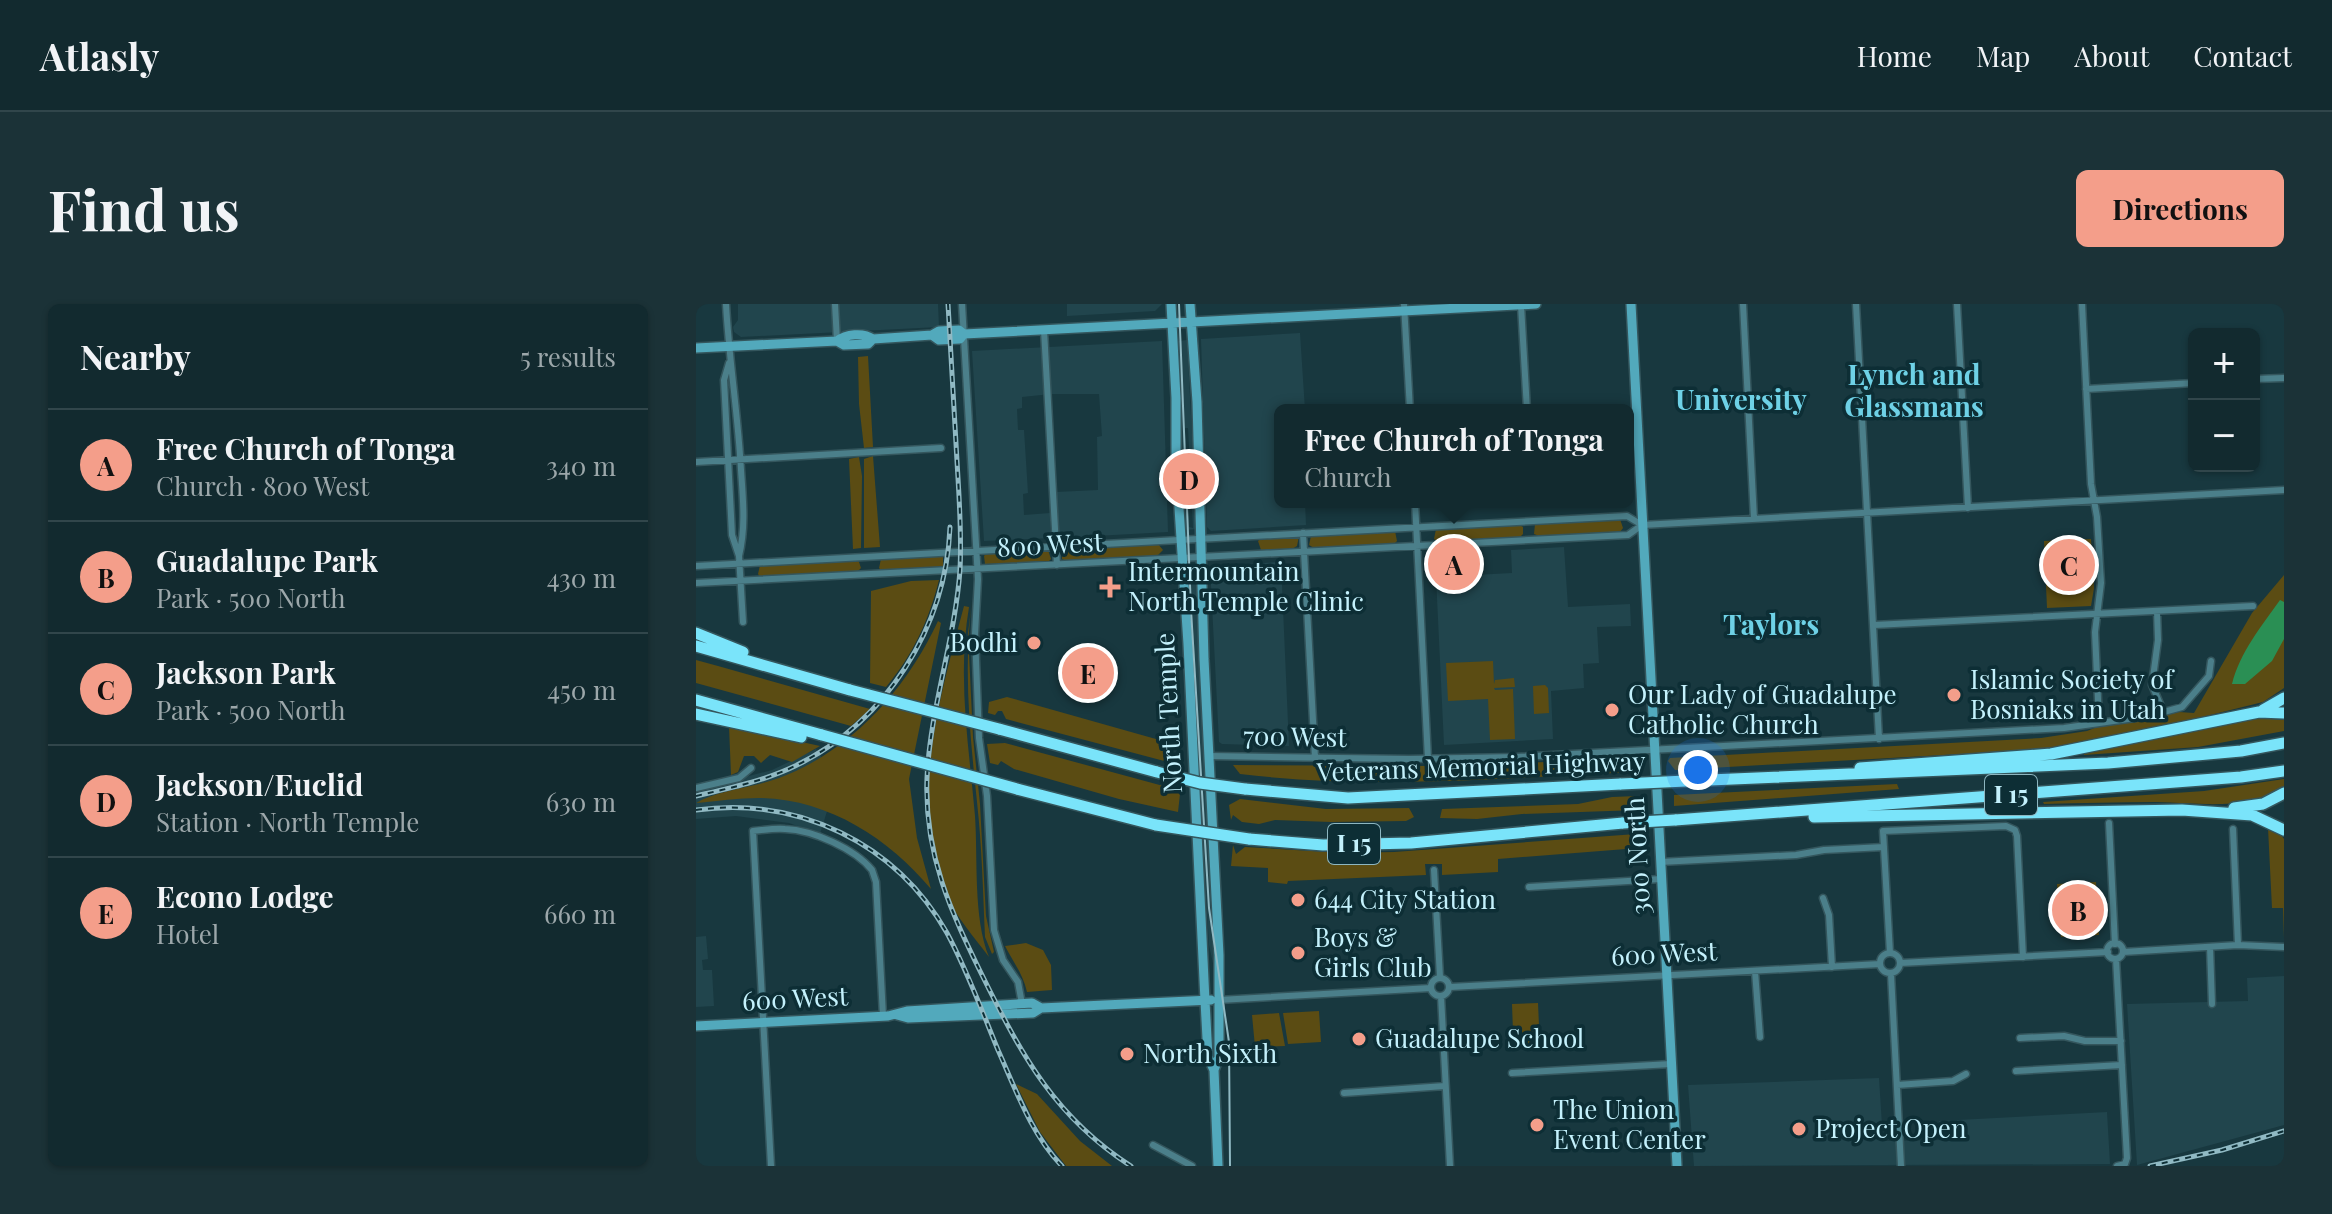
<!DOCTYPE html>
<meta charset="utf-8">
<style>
body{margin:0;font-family:"Playfair Display",serif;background:#1b3237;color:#f1f3f6}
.controls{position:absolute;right:24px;top:24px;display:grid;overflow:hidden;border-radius:12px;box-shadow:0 2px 6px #0004}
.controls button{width:72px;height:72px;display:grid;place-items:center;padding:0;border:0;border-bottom:2px solid #31464b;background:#122a2f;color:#f1f3f6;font:40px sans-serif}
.you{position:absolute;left:1002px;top:466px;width:28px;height:28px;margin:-20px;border:6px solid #fff;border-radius:50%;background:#1a73e8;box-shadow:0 0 0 12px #1a73e833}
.badge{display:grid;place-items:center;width:52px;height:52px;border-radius:50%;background:#f49e8a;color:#111;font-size:26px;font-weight:700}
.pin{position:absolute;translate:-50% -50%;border:4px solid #fff;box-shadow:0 2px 8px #0006}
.popup{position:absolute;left:578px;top:100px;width:360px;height:104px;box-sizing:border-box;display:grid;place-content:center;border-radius:12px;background:#122a2f;filter:drop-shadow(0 2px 6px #0005);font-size:26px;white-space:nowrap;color:#9ca7aa}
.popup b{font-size:30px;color:#f1f3f6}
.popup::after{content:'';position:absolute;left:50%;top:100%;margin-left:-16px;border:16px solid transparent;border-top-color:#122a2f}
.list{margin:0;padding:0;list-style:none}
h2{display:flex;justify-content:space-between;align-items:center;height:104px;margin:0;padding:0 32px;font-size:34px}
h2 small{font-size:26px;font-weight:400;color:#9ca7aa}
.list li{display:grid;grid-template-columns:52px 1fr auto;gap:24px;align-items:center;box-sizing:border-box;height:112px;padding:0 32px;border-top:2px solid #31464b}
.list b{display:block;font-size:30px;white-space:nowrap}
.list p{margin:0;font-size:26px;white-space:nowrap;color:#9ca7aa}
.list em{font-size:26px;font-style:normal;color:#9ca7aa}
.map{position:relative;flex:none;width:1588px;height:862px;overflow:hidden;border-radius:12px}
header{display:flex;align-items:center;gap:48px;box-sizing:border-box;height:112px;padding:0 40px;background:#122a2f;border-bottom:2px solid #31464b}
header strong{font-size:38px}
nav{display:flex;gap:44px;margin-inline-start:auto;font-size:28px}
.intro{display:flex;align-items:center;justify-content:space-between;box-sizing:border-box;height:192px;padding:0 48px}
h1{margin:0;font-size:56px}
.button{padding:20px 36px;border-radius:12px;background:#f49e8a;color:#111;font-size:28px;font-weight:700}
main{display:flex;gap:48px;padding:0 48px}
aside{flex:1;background:#122a2f;border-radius:12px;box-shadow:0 2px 6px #0004}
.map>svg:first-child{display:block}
.built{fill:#21454d;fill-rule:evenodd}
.green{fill:#5b4c13}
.water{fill:#2a8f54}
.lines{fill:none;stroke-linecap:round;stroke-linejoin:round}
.street-casing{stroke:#34565d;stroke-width:9}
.secondary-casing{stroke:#34565d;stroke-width:12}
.highway-casing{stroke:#34565d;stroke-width:14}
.street{stroke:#4b7f8a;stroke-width:6}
.secondary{stroke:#52a9bc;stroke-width:9}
.highway{stroke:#7ae4fa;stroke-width:11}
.tram{stroke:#90b9c3;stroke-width:2}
.rail-casing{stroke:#90b9c3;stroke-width:5}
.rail{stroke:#0d2e35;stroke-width:2;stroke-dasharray:6;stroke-linecap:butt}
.highway-bridge-casing{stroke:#34565d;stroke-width:14;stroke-linecap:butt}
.highway-bridge{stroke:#7ae4fa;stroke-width:11}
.poi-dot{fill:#f49e8a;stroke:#0d2e35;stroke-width:3}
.labels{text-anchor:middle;stroke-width:7;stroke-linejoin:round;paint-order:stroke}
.shield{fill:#0d2e35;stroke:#8db6c0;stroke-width:2}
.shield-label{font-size:24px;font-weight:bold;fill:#c4f1fc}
.street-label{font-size:26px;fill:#c4f1fc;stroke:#0d2e35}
.poi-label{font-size:26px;fill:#c4f1fc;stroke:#0d2e35;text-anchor:start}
.neighbourhood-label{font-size:28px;font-weight:bold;fill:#6ed1e6;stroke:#0d2e35}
</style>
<header>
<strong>Atlasly</strong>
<nav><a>Home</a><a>Map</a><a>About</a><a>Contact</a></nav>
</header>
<div class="intro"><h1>Find us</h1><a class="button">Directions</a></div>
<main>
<aside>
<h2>Nearby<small>5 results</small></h2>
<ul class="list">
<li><span class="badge">A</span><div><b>Free Church of Tonga</b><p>Church · 800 West</p></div><em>340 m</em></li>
<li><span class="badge">B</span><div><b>Guadalupe Park</b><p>Park · 500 North</p></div><em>430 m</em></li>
<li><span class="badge">C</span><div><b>Jackson Park</b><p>Park · 500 North</p></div><em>450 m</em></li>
<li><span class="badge">D</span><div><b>Jackson/Euclid</b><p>Station · North Temple</p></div><em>630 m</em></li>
<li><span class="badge">E</span><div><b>Econo Lodge</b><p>Hotel</p></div><em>660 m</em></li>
</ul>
</aside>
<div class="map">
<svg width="1588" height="862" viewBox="0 0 1588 862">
<rect width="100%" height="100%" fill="#18383f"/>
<path class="built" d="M42,0H242L243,23L45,33L38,28L37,23L42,16Z
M371,0H466L459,7L371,12Z
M604,29L609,106H584V198H609L610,221L515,227L511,223L505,35Z
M491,36L501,225L489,226L482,37ZM489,124H492L497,224L493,223Z
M466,37L472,228L363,234L360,188L402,186L401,133L406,132L403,90H355L326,93V104L321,105L322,126H328L332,189L327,190L328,211L354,209L355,234L288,237L276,47Z
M868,243L872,303L934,300L935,322L901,323L903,359L887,360L888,384L855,387L857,435L748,441L740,273L816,269L815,246Z
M585,258L593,442L526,440L523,438L514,262Z
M502,261L519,604L518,664L513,641L491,262Z
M120,445L128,457L132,504L124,530L93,519L40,512L0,515V486L76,466Z
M10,632L12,655L6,656L7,666H16L18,702L0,703V633Z
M1588,672V821L1441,861L1431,700L1552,697L1551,674Z
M1183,774L1187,837L1244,836L1243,817L1411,808L1414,860L998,862L992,781Z"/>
<path class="green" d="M172,52L177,143L168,144L163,100L162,53Z
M177,152L184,243L168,244V155Z
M163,153L166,172L165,244L157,245L153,155Z
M924,215L927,224L924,228L843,232L838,230L839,220Z
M822,220L827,223V230L824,233L743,238L738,235L740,225Z
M699,227L701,237L698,240L618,244L613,241L615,232Z
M603,232L601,242L596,245L568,247L565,246L562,237L565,234Z
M1395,235L1398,284L1395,302L1351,304L1348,237Z
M462,240L467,246L461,252L370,257L366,255V246L369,244Z
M352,246L355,255L352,258L289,260L288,252L291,248Z
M247,251V263L244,264L186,267L183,264L185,255Z
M162,255L165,264L162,267L64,273L62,270L64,261Z
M1588,271V384L1567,398L1498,415L1354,445L979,466L972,457L974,454L1345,434L1391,427L1411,419L1483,408L1498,409L1556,309Z
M243,276C233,316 217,351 190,383L174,379L175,287L215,277Z
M276,297L272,329L277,433L284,500L290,612L298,648L296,650L289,633C287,588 286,543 281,498C274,431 267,365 276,297Z
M268,302L273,303C261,374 273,442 279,512C282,556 277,613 293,653C279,634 260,613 251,592C211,500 244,393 268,302Z
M242,317L245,319L213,475L221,534L235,585C192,534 132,495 63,494C42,494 21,497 0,499C22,486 57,484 83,474C155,447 210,386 242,317Z
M0,356L22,362L174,405L155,422L0,379Z
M797,357L798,380L799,376L818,374L819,383L798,384L799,386L817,385L819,435L794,436L792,395L752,397L750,359Z
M849,381L852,384L853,409L838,410L837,382Z
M311,393L474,439L478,452L472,458L310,415L306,407H302L299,411L292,409L293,398Z
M1563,414L1588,416V427L1502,443L1388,451V447Z
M33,422L124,442L96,458L74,451L65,459L58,452H48L42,468L35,471Z
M309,439L471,483L484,490L482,508L423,495L318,465L305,457L302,461L294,459L291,440Z
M941,455L945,460L937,468C806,474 675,486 544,470L537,461L734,462Z
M1588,475V484C1549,507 1504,499 1460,498C1423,498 1385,499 1348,500L1347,498L1508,487Z
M1201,480L1203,485L978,502V491Z
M941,492L942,506L826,510L781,515L744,514L746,505L882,500L916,493Z
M544,495L630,505L713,504L718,513L710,517L635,518L579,516L563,520L546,518L537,511L535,516L533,501Z
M1572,524L1585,531L1588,535V634L1587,604H1576Z
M940,530L951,537L944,548L943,544L802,555V568L746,571V560H729L730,571L592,577L591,580L572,578V564L535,562L537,541L540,550L549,543L649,549L698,548Z
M1400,578L1403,631L1365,633L1361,580Z
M330,639L347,646L355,661L356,686L331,688C327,670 317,658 309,642Z
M842,699L844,744L825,745L824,728H817L816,700Z
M623,707L625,738L592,740L587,709Z
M583,709L589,742L559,743L556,711Z
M320,780L341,790L384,837L416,862H370L344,828Z"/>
<path class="water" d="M1584,296L1588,298V335L1576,357L1549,380H1536C1544,348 1565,323 1584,296Z"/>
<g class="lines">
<defs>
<path id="street" d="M30,0C33,56 42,110 45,166C47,195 50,223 43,252
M139,0L141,37
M266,0L282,275L279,330L283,434L291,492L298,626L307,656L322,678L326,700
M708,0L714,106
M1047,0L1058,215
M1160,0L1183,435
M1261,0L1272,204
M1386,0L1395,180L1401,213L1405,279L1399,328L1403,418
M825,1L831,106
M348,26L361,261
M33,59L28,76L36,231L43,252L47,318
M1558,75L1588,74
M1390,85L1498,79
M0,158L245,144
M719,198L732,455
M607,229L619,454
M0,262L931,212L946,221
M0,279L932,231L946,221L1588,186
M1461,307L1462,336L1456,381L1467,407
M1178,321L1557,302
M513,452L713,455L821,453L1368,424L1453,412L1486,403L1513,372L1515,357
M0,484L43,474L55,464
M1413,519L1419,640
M1537,525L1542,641
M964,558L1100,551L1128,546L1188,543
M738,566L744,673
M833,583L965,575
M1127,594L1133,611L1136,663
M1411 647a8 8 0 1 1 16 0a8 8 0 1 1-16 0Z
M1514,643L1516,700
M1427,648L1542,641L1588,643
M1184 659a10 10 0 1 1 20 0a10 10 0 1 1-20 0Z
M1194,649L1187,527L1310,522L1319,526L1321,532L1327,653
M1420,655L1431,854L1429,860L1421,862
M1204,659L1412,648
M1059,667L1064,733
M1195,670L1205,862
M735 683a9 9 0 1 1 18 0a9 9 0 1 1-18 0Z
M754,683L1184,660
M745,692L754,862
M523,696L735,684
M1324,734L1368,732L1389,737H1425
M1320,767L1426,761
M816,769L975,760
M1201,781L1257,777L1270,770
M648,789L749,782
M457,841L496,862
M75,862L57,527C68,526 79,524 89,525C117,526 159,545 176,566L180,578L187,712"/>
<path id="secondary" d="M475,0L480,94V159L492,340L509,697L512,753L518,766
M494,0L501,98L508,355L523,651V753L518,766L522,862
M935,0L981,862
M236,31L243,36L264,35L268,30
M141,37L148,41L172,40L177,35
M0,44L141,37C150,30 167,28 177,35L236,31L243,27L263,26L268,30L840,0
M201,711L212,714L337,709L345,704L515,696
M0,722L192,712L211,707L336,699L345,704"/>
<path id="highway" d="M0,329L47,348
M0,342L154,386
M0,396L126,431
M1567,406L1588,394
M0,410L105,433
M303,425L461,468
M1164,464L1355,450L1563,408L1588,409
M990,477L1412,459L1545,447L1588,439
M321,485L460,521
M549,485L652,494L925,480
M1538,504L1567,500L1588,489
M1118,513L1486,506L1556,511L1588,526
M979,516L1545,473L1588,467
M553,535L627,541L715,539L927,519"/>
</defs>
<use href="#street" class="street-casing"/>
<use href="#secondary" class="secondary-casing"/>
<use href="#highway" class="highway-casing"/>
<use href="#street" class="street"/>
<use href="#secondary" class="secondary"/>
<use href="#highway" class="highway"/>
<path class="tram" d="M483,0L495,306L513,604L533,738L534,862"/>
<defs>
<path id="rail" d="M252,0C255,52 258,105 261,157C263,193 266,229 264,266C259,336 234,404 231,474C228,551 255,608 288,675C326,752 360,814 435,862
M0,492C34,484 68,477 99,462C190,418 250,324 254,223
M0,506C102,492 200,539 251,629C271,666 286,707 302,746C320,786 335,830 366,862
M1454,862L1526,846L1588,827"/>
</defs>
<use href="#rail" class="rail-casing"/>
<use href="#rail" class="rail"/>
<defs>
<path id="highway-bridge" d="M154,386L303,425
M126,431L321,485
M461,468L504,479L549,485
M925,480L990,477
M927,519L979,516
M460,521L553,535"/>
</defs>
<use href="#highway-bridge" class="highway-bridge-casing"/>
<use href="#highway-bridge" class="highway-bridge"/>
</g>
<g class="poi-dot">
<path d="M410 271h8v8h8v8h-8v8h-8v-8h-8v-8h8z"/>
<circle cx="338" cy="339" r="8"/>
<circle cx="1258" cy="391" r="8"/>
<circle cx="916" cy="406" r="8"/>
<circle cx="602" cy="596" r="8"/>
<circle cx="602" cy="649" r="8"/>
<circle cx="663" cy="735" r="8"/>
<circle cx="431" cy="750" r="8"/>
<circle cx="841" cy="821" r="8"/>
<circle cx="1103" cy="825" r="8"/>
</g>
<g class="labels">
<g class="shield">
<rect x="1289" y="471" width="52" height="40" rx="6"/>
<rect x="632" y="520" width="52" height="40" rx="6"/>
</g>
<g class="shield-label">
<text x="1315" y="499">I 15</text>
<text x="658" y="548">I 15</text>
</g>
<g class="street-label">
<text transform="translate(354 241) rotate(-3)" y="9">800 West</text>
<text transform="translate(473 409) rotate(-93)" y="9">North Temple</text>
<text transform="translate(599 433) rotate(1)" y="9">700 West</text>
<text transform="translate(785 463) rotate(-2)" y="9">Veterans Memorial Highway</text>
<text transform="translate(942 552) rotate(-93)" y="9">300 North</text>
<text transform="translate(968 650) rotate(-3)" y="9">600 West</text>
<text transform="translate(99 695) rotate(-3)" y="9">600 West</text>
</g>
<g class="poi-label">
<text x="432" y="277">Intermountain<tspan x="432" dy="30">North Temple Clinic</tspan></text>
<text x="322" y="348" text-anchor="end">Bodhi</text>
<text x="1274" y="385">Islamic Society of<tspan x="1274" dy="30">Bosniaks in Utah</tspan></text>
<text x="932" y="400">Our Lady of Guadalupe<tspan x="932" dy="30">Catholic Church</tspan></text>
<text x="618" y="605">644 City Station</text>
<text x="618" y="643">Boys &amp;<tspan x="618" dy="30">Girls Club</tspan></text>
<text x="679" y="744">Guadalupe School</text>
<text x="447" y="759">North Sixth</text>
<text x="857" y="815">The Union<tspan x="857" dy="30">Event Center</tspan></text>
<text x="1119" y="834">Project Open</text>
</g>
<g class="neighbourhood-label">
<text x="1218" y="81">Lynch and<tspan x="1218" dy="32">Glassmans</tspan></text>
<text x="1045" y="106">University</text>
<text x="1075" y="331">Taylors</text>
</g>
</g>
</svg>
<div class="controls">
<button>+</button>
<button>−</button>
</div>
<div class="you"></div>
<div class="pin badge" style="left:758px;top:260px">A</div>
<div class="popup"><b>Free Church of Tonga</b>Church</div>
<div class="pin badge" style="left:1382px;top:606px">B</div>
<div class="pin badge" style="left:1373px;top:261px">C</div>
<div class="pin badge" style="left:493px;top:175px">D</div>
<div class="pin badge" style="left:392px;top:369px">E</div>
</div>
</main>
